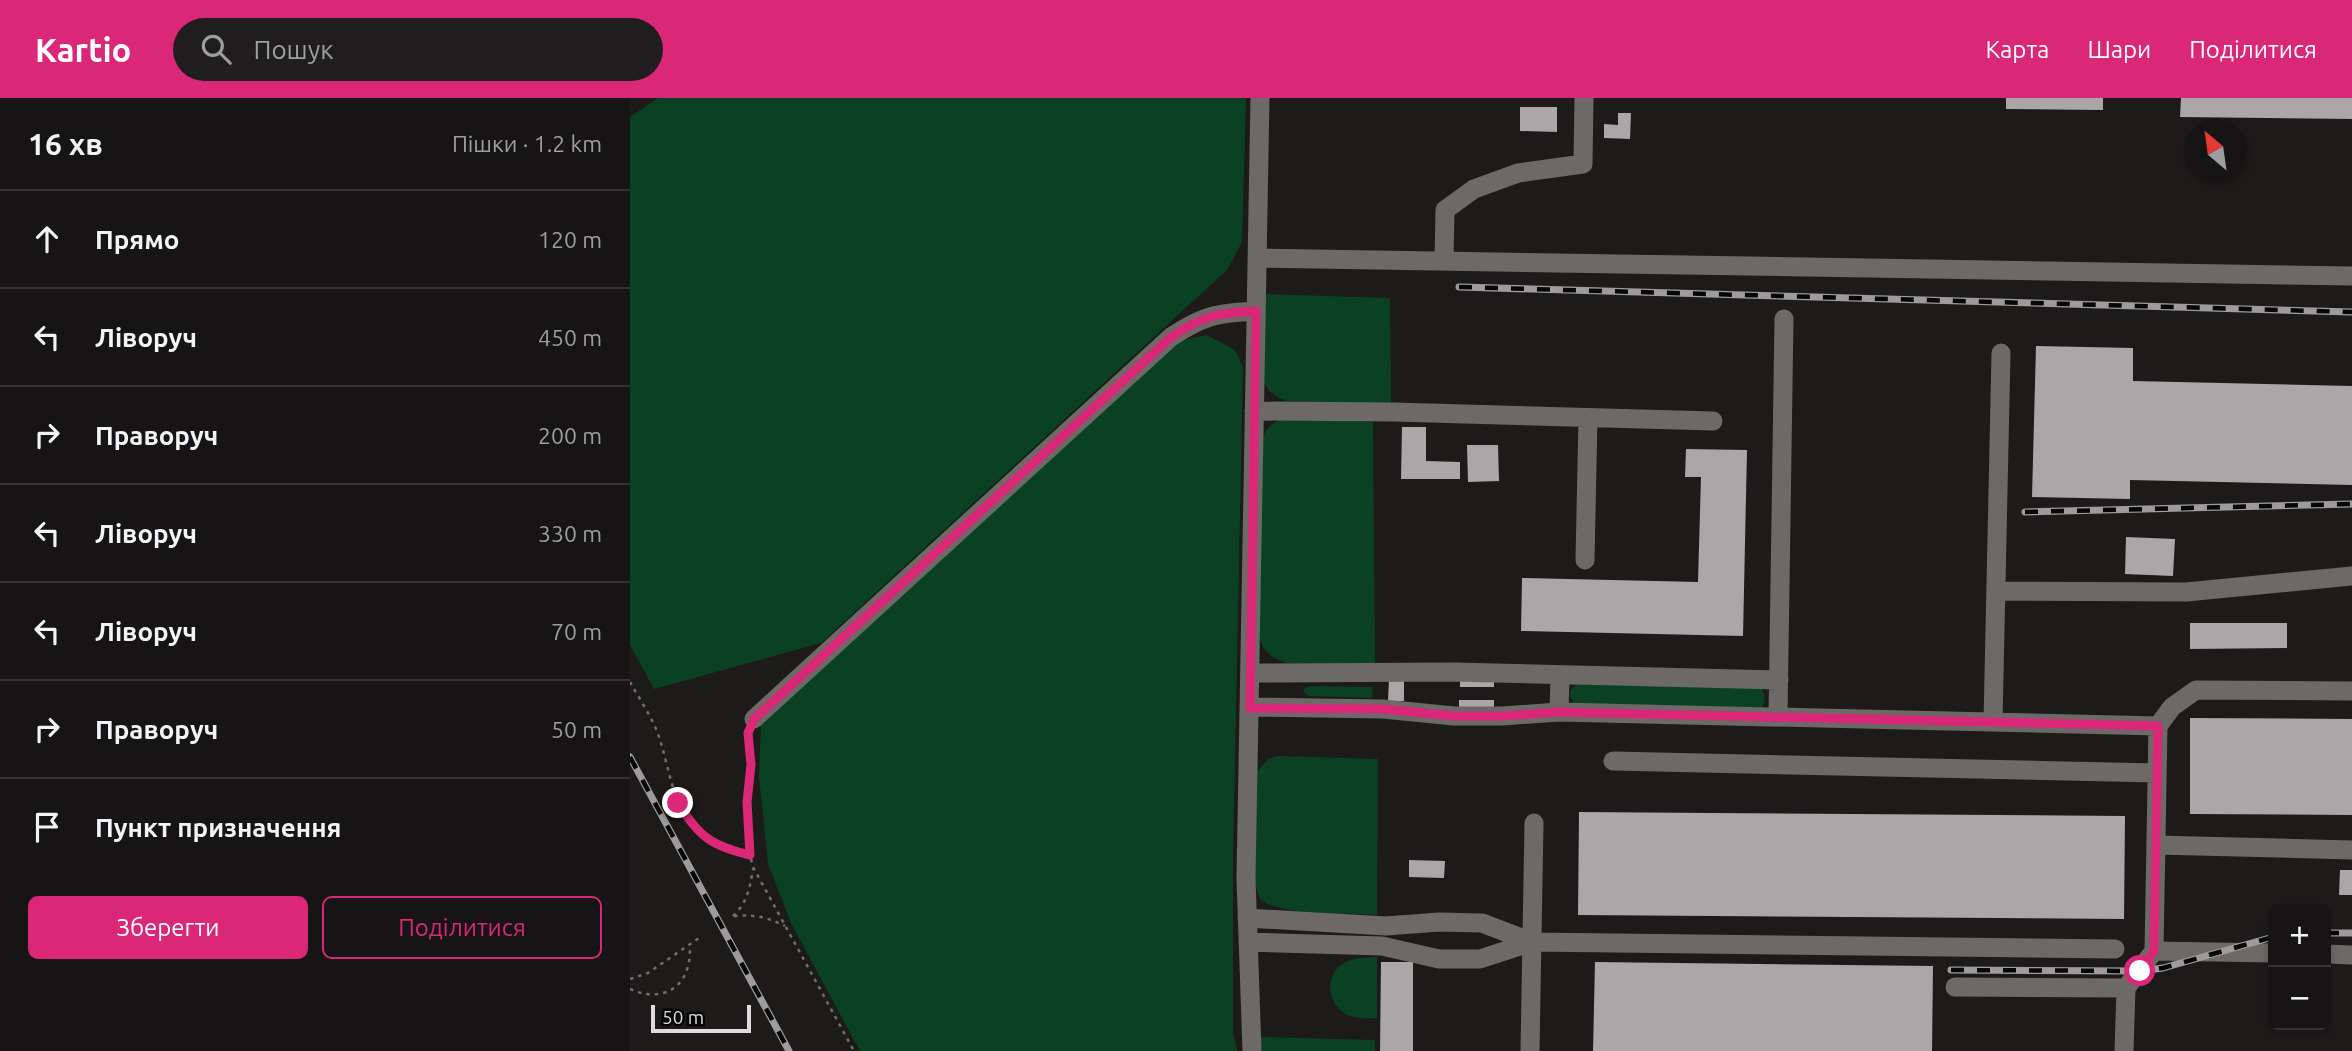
<!DOCTYPE html>
<html lang="uk">
<meta charset="utf-8">
<style>
body{margin:0;font-family:Ubuntu,sans-serif;background:#1f1d1d;color:#f1f3f6}
.controls{position:absolute;right:21px;bottom:21px;display:grid;overflow:hidden;border-radius:10px;box-shadow:0 4px 10px #0003}
.controls button{width:63px;height:63px;display:grid;place-items:center;padding:0;border:0;border-bottom:2px solid #353334;background:#161414;color:#f1f3f6;font:35px sans-serif}
.compass{position:absolute;left:1554px;top:21px;width:63px;height:63px;border-radius:50%;background:#161414;box-shadow:0 4px 10px #0003;rotate:331deg}
.scale{position:absolute;left:21px;bottom:18px;width:100px;box-sizing:border-box;padding-left:7px;border:4px solid #dedcdc;border-top:0;font-size:19px;line-height:24px;white-space:nowrap;color:#dedcdc;-webkit-text-stroke:5px #070606;paint-order:stroke}
.stop{position:absolute;width:21px;height:21px;margin:-16px;border:5px solid #db2777;border-radius:50%;background:#fff}
.stop.end{background:#db2777;border-color:#fff;box-shadow:0 2px 7px #0008}
.list{margin:0;padding:0;list-style:none}
h2{display:flex;justify-content:space-between;align-items:center;height:91px;margin:0;padding:0 28px;font-size:30px}
h2 small{font-size:23px;font-weight:400;color:#9e9ea0}
.list li{display:grid;grid-template-columns:46px 1fr auto;gap:21px;align-items:center;box-sizing:border-box;height:98px;padding:0 28px;border-top:2px solid #353334}
.list b{display:block;font-size:26px;white-space:nowrap}
.list em{font-size:23px;font-style:normal;color:#9e9ea0}
.actions{display:flex;gap:14px;padding:21px 28px}
.actions a{flex:1;padding:16px 0;border:2px solid #db2777;border-radius:10px;text-align:center;font-size:24px;color:#db2777}
.actions .main{background:#db2777;color:#fff}
.icon{flex:none;width:38px;height:38px;fill:none;stroke:currentColor;stroke-width:2;stroke-linecap:round;stroke-linejoin:round}
.map{position:relative;flex:none;width:1722px;height:953px;overflow:hidden}
header{display:flex;align-items:center;gap:42px;box-sizing:border-box;height:98px;padding:0 35px;background:#db2777;color:#fff}
header strong{font-size:33px}
nav{display:flex;gap:38px;margin-inline-start:auto;font-size:24px}
.search{width:490px;height:63px;background:#1f1d1d;display:flex;align-items:center;gap:18px;box-sizing:border-box;padding:0 24px;border-radius:38px;color:#9e9ea0;font-size:26px}
main{display:flex}
aside{flex:1;background:#161414}
.map>svg:first-child{display:block}
.green{fill:#094122}
.building{fill:#aba7a9}
.lines{fill:none;stroke-linecap:round;stroke-linejoin:round}
.path{stroke:#716f6e;stroke-width:2.5;stroke-dasharray:3.5 5;stroke-linecap:butt}
.minor{stroke:#6c6967;stroke-width:19}
.rail-casing{stroke:#9d9b9b;stroke-width:7}
.rail{stroke:#070606;stroke-width:4.5;stroke-dasharray:13;stroke-linecap:butt}
.route{stroke:#db2777;stroke-width:9}
</style>
<header>
<strong>Kartio</strong>
<div class="search"><svg class="icon" aria-label="search" viewBox="0 0 24 24"><circle cx="10" cy="10" r="6"/><path d="M15 15l6 6"/></svg>Пошук</div>
<nav><a>Карта</a><a>Шари</a><a>Поділитися</a></nav>
</header>
<main>
<aside>
<h2>16 хв<small>Пішки · 1.2 km</small></h2>
<ul class="list">
<li><svg class="icon" aria-label="ahead" viewBox="0 0 24 24"><path d="M12 20V5M6 11l6-6 6 6"/></svg><div><b>Прямо</b></div><em>120 m</em></li>
<li><svg class="icon" aria-label="left" viewBox="0 0 24 24"><path d="M17 20v-9H6M10 6l-5 5 5 5"/></svg><div><b>Ліворуч</b></div><em>450 m</em></li>
<li><svg class="icon" aria-label="right" viewBox="0 0 24 24"><path d="M7 20v-9h11M14 6l5 5-5 5"/></svg><div><b>Праворуч</b></div><em>200 m</em></li>
<li><svg class="icon" aria-label="left" viewBox="0 0 24 24"><path d="M17 20v-9H6M10 6l-5 5 5 5"/></svg><div><b>Ліворуч</b></div><em>330 m</em></li>
<li><svg class="icon" aria-label="left" viewBox="0 0 24 24"><path d="M17 20v-9H6M10 6l-5 5 5 5"/></svg><div><b>Ліворуч</b></div><em>70 m</em></li>
<li><svg class="icon" aria-label="right" viewBox="0 0 24 24"><path d="M7 20v-9h11M14 6l5 5-5 5"/></svg><div><b>Праворуч</b></div><em>50 m</em></li>
<li><svg class="icon" aria-label="arrive" viewBox="0 0 24 24"><path d="M6 21V4h12l-3 4 3 4H6"/></svg><div><b>Пункт призначення</b></div></li>
</ul>
<div class="actions"><a class="main">Зберегти</a><a>Поділитися</a></div>
</aside>
<div class="map">
<svg width="1722" height="953" viewBox="0 0 1722 953">
<rect width="100%" height="100%" fill="#1d1b1a"/>
<path class="green" d="M28,0H616L612,144L597,172L191,545L24,591L0,547V19Z
M634,196L760,200L761,307L657,303C646,299 640,295 634,285Z
M577,237L605,252L613,269L603,758V934L607,953H230L162,827L138,766L129,678L131,625L549,243Z
M659,320L743,324L745,566L657,565C640,560 633,553 628,536L631,345C635,330 643,322 659,320Z
M948,585L1130,589C1136,596 1137,606 1129,612L947,608L940,599V593Z
M680,588L743,589L742,600L679,598L674,594V591Z
M648,658L748,661L747,817C722,815 649,818 632,802C627,796 626,788 624,781L627,674L638,661Z
M747,859V920C738,920 727,921 719,918C697,908 693,877 714,865C724,859 736,860 747,859Z
M629,939L745,942V953H629Z"/>
<path class="building" d="M1376,0H1473V12L1376,11Z
M1551,0H1722V21L1550,19Z
M890,9H927V34L890,33Z
M988,15H1001L1000,41L974,40V26L988,27Z
M1406,248L1503,250V283L1722,288V387L1500,382V401L1402,399Z
M772,329H796V363L830,364V381H771Z
M837,347H868L869,383L838,384Z
M1056,351L1117,352L1113,538L891,533L892,480L1068,484L1071,379H1055Z
M1496,439L1545,441L1543,478L1495,476Z
M1560,525H1657V550L1560,551Z
M830,577H864V589H830Z
M759,581H774V603H758Z
M829,602H864V614L829,613Z
M1560,620L1722,621V717L1560,716Z
M949,714L1495,718L1494,821L948,817Z
M779,762L815,763L814,780L779,779Z
M1710,772H1722V797H1709Z
M751,864H783V953H750Z
M965,864L1303,868L1302,953H963Z"/>
<g class="lines">
<path class="path" d="M0,584C10,602 24,622 30,642C41,677 45,722 79,744C90,751 107,754 120,757
M118,634L121,667L117,704L120,757L123,769L224,953
M103,818C117,805 120,790 123,771
M104,818C123,816 137,819 155,828
M0,881L18,875L69,840
M0,891C23,902 51,897 58,868C60,861 60,853 60,846"/>
<path class="minor" d="M628,160L1722,178
M814,163L815,112L844,91L888,75L953,66L954,0
M624,313L764,314L1083,323
M955,462L958,320
M1368,493L1556,494L1722,478
M621,575L824,574L1149,582
M620,609L753,611L824,618H872L929,614L1528,628
M929,614L930,578
M1148,619L1154,221
M124,621L541,239C574,217 588,215 626,213
M1363,624L1371,255
M983,663L1527,675
M1526,747L1722,752
M617,820L756,828L809,824L852,825L902,844
M618,844L752,848L809,861H850L902,844L1485,851
M1524,853L1643,855
M1696,856L1722,857
M1325,889L1496,890
M622,953L616,780L630,0
M900,953L904,725
M1494,953L1496,890L1524,853L1528,628L1542,609L1566,592L1722,593"/>
<defs>
<path id="rail" d="M829,189L1722,214
M1395,414L1722,406
M0,659L159,953
M1696,835H1722
M1321,872L1510,873L1533,870L1643,839"/>
</defs>
<use href="#rail" class="rail-casing"/>
<use href="#rail" class="rail"/>
</g>
<g class="lines">
<path class="route" d="M48,705C69,739 82,748 120,757L117,704L121,667L118,635L124,621L541,239C574,217 588,215 626,213L620,610L753,611L824,618H872L929,614L1528,628L1524,853L1510,873"/>
</g>
</svg>
<div class="controls">
<button>+</button>
<button>−</button>
</div>
<svg class="compass" viewBox="-18 -18 36 36"><path d="M0-13l5 13h-10z" fill="#e53935"/><path d="M0 13l5-13h-10z" fill="#9e9ea0"/></svg>
<div class="scale">50 m</div>
<div class="stop" style="left:1510px;top:873px"></div>
<div class="stop end" style="left:48px;top:705px"></div>
</div>
</main>
